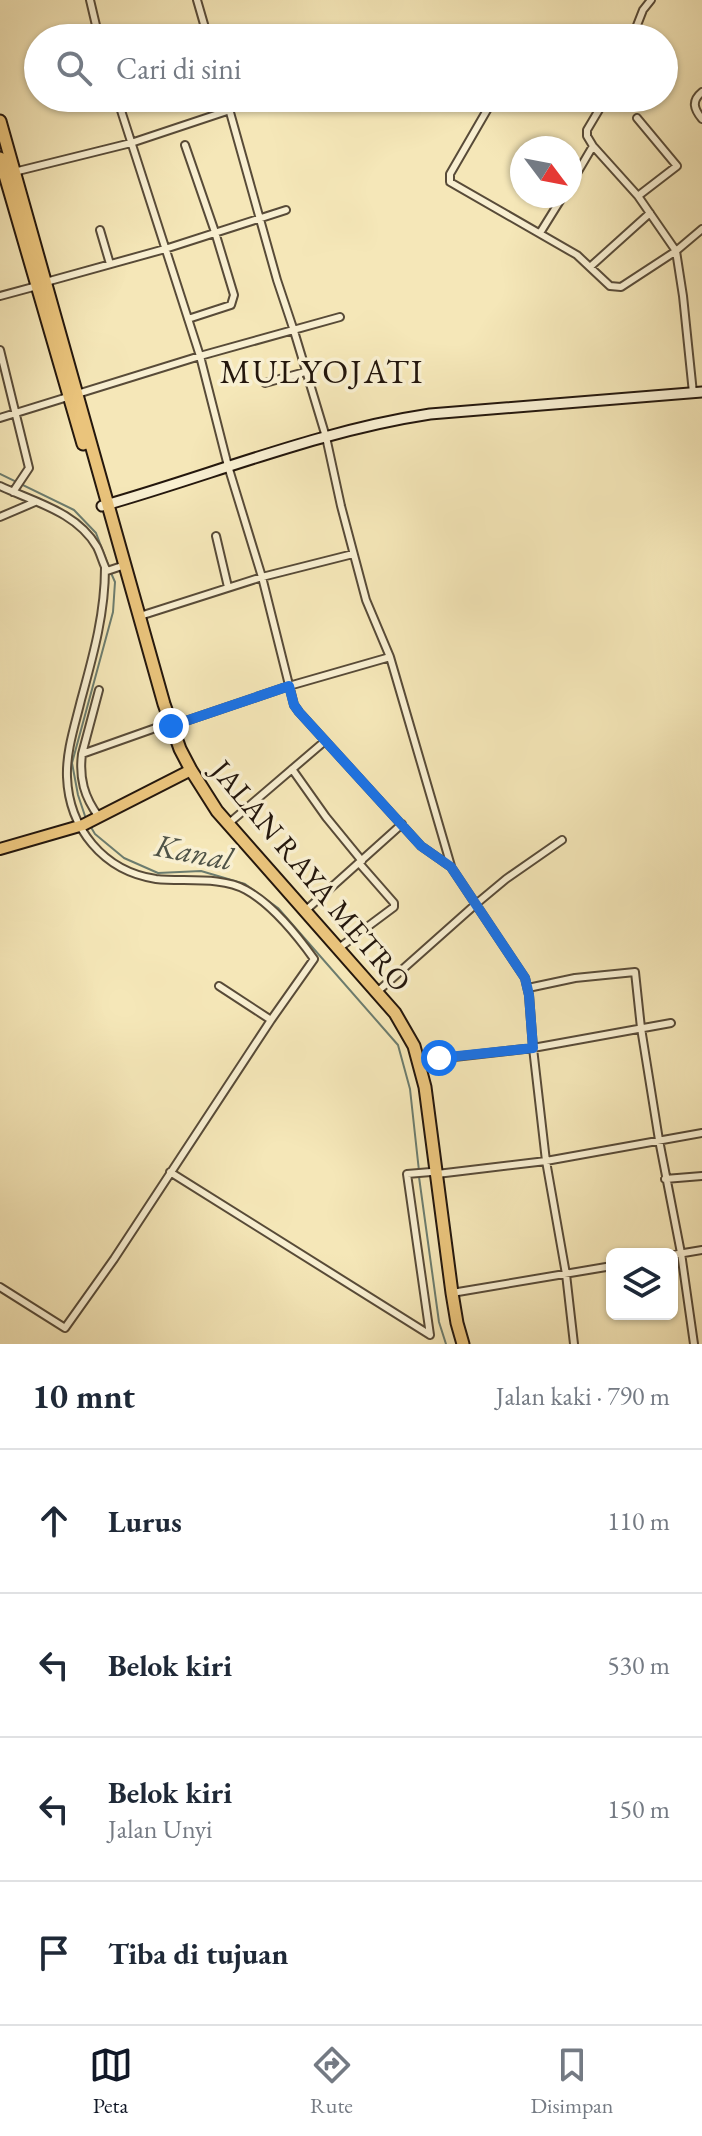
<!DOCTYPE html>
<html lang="id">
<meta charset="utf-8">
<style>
body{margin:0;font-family:"EB Garamond",serif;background:#f6f6f7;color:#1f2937}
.controls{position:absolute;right:24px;bottom:24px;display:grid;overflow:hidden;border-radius:12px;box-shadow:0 2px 6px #0004}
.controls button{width:72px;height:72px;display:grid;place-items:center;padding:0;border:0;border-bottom:2px solid #e0e1e3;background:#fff;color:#1f2937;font:40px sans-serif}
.compass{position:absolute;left:510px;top:136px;width:72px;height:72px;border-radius:50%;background:#fff;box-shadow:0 2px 6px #0004;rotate:122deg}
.stop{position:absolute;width:24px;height:24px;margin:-18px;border:6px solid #1a73e8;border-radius:50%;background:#fff}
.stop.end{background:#1a73e8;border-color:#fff;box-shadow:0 2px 8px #0008}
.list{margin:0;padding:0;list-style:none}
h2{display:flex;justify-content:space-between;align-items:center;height:104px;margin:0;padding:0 32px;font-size:34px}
h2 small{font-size:26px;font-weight:400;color:#747a83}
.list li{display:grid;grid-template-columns:52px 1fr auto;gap:24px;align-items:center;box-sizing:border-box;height:144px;padding:0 32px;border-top:2px solid #e0e1e3}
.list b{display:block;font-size:30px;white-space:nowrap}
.list p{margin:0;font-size:26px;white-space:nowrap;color:#747a83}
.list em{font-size:26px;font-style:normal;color:#747a83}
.icon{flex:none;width:44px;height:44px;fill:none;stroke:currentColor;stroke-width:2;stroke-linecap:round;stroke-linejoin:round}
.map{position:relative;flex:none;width:702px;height:1344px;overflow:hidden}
.search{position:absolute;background:#fff;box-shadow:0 2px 6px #0004;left:24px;right:24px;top:24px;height:88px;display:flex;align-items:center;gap:20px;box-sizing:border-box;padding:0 28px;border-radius:44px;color:#747a83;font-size:30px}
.sheet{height:680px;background:#fff}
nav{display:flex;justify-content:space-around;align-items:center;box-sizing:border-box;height:112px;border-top:2px solid #e0e1e3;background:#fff;font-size:22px;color:#747a83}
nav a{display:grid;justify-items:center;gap:4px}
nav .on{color:#111827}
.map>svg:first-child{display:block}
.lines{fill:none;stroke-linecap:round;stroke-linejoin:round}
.stream{stroke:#6c7c6e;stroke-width:2}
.street-casing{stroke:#584b38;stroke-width:10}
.secondary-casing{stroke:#24170d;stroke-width:13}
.primary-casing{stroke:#24170d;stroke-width:14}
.highway-casing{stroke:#24170d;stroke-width:15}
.street{stroke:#f8efd1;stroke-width:6}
.secondary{stroke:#f8efd1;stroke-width:9}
.primary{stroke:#eac47c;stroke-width:10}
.highway{stroke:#eac47c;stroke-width:11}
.route{stroke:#1a73e8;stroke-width:10}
.labels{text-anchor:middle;stroke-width:7;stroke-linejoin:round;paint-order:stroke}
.street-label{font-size:30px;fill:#24170d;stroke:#f8efd1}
.water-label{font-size:32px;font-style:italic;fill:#4e5246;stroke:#f8efd1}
.quarter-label{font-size:34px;letter-spacing:2px;fill:#24170d;stroke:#f8efd1}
</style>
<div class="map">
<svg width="702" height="1344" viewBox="0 0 702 1344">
<rect width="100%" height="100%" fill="#f5e7b8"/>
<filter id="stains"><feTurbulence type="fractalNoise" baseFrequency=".0025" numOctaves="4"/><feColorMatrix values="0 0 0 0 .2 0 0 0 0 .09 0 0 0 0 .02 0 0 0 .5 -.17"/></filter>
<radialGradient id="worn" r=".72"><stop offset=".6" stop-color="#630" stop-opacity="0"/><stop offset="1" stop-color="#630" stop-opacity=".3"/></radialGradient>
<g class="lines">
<path class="stream" d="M0,474L74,510L96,533L109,567
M86,819L78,795L72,763L113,612L115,582L111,573
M89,824L95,834L124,858L158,873L201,871L245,884L278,908L398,1045L410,1089L419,1171
M419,1177L439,1322L446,1344"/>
<defs>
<path id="street" d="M90,0L99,38
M197,0L208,38
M632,38L643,10L651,0
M702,92C691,101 694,109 702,119
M117,98L200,356L228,466L262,577L294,705L299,712L421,846L451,867L525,978L529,995L533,1048L546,1161L566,1274L574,1344
M226,98L277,280L294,331L326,437L341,506L366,600L390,657L451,866
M494,98L450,174V182L577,255L610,286L621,287L676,251L702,229
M606,98L587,130V136L593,146L638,196L676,251L683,296L693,393
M637,118L677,166L638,196
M185,145L215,232L234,295L231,305L188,319
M14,172L131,143L230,110
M570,185L593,146
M100,230L110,264
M540,233L563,196
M590,267L650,213
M46,282L165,249L286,210
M0,296L37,286
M0,350L29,468L13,492
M265,383L305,372
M0,418L200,356L340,317
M0,486C34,502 77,512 97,547C101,555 103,564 107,571L122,566
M0,517L35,502
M216,536L228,587
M105,568C105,614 93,656 81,700C75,725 66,751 67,777C69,828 103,871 156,879C182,882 222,876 246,890C273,905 296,934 314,959L271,1020L219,986
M140,616L262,577L353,554
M171,726L289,686L390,657
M82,754L99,690
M292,769L326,817L362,861
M99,817C84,797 79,778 82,754L164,725
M228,824L325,741
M305,911L402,824
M339,948L394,907V903L359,863
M528,988L575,978L635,972L641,1028L659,1140L681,1253L694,1344
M377,992L476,904L506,879L562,840
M419,1061L533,1048L671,1023
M170,1172L430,1335
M437,1174L546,1161L702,1133
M665,1179L702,1176
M672,1255L702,1250
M0,1287L65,1328L114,1259L271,1020
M452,1293L612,1266
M430,1335L407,1174L431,1172"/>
<path id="secondary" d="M102,506C212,475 317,431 430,414L702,392"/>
<path id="primary" d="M0,849L83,825L191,770"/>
<path id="highway" d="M0,121L164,704L180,749L191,770L217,811L395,1013L414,1046L425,1087L452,1293L457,1323L463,1344
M0,158L83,444"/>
</defs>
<use href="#street" class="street-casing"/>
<use href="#secondary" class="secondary-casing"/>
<use href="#primary" class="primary-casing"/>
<use href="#highway" class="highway-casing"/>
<use href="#street" class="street"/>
<use href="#secondary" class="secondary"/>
<use href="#primary" class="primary"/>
<use href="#highway" class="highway"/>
</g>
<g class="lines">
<path class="route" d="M171,726L289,686L294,705L299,712L421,846L451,867L525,978L529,995L533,1048L439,1058"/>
</g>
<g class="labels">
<g class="street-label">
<text transform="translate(311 876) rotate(50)" y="10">JALAN RAYA METRO</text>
</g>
<g class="water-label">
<text transform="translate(194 852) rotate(11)" y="11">Kanal</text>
</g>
<g class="quarter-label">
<text x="322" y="383">MULYOJATI</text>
</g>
</g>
<rect width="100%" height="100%" filter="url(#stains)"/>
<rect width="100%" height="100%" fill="url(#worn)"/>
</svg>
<div class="controls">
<button><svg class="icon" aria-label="layers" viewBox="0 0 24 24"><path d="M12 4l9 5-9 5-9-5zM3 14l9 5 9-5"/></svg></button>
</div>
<svg class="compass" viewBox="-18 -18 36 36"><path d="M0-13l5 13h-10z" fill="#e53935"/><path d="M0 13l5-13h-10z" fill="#747a83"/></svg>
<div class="stop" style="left:439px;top:1058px"></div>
<div class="stop end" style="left:171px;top:726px"></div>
<div class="search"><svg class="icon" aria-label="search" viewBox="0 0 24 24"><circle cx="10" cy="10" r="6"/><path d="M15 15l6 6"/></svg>Cari di sini</div>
</div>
<section class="sheet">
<h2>10 mnt<small>Jalan kaki · 790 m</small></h2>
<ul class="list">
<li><svg class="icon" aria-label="ahead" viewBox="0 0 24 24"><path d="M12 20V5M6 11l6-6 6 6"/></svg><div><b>Lurus</b></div><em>110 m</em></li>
<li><svg class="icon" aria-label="left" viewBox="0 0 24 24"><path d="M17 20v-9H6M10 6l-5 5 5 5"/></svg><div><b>Belok kiri</b></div><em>530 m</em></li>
<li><svg class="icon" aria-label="left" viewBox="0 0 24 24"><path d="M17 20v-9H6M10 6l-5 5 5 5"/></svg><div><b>Belok kiri</b><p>Jalan Unyi</p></div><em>150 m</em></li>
<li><svg class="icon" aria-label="arrive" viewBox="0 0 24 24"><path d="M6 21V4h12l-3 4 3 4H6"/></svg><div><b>Tiba di tujuan</b></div></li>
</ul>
</section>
<nav>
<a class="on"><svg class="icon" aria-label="map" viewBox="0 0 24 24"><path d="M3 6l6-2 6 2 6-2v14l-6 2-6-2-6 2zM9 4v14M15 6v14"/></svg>Peta</a>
<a><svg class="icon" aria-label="directions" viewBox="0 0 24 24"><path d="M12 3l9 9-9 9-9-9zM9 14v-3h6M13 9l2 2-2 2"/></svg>Rute</a>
<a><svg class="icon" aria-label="saved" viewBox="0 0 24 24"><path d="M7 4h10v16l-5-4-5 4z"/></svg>Disimpan</a>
</nav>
